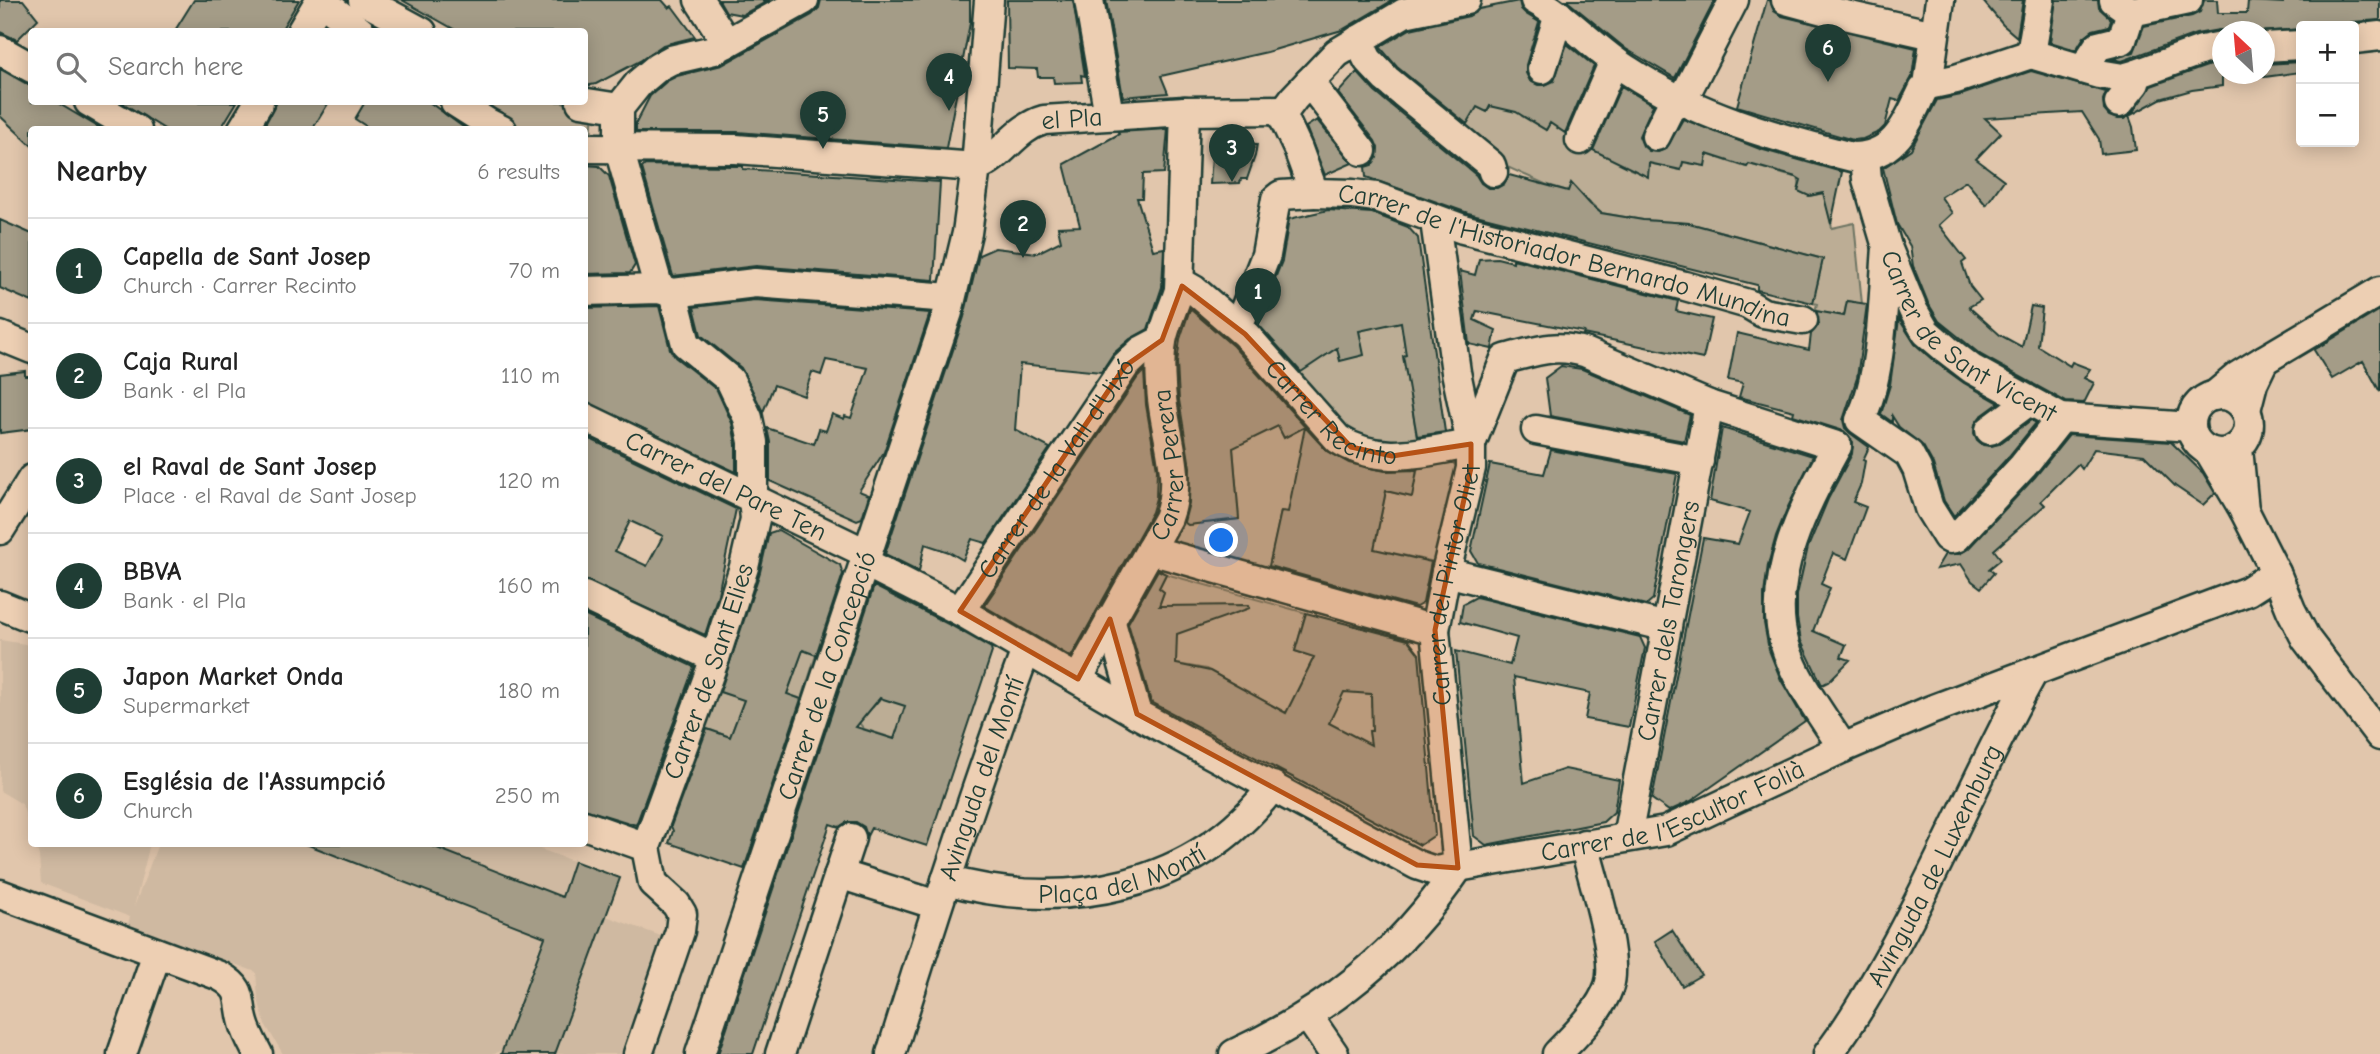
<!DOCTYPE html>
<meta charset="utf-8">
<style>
body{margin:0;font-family:"Comic Neue",sans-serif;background:#f2f2f2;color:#222}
.controls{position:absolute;right:21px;top:21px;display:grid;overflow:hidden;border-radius:7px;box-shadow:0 4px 18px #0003}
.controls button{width:63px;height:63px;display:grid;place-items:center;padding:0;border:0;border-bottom:2px solid #e0e0e0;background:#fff;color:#222;font:35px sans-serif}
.compass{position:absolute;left:2212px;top:21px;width:63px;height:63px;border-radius:50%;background:#fff;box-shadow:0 4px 18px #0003;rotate:334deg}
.you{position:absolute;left:1222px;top:541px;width:24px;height:24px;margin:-18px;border:5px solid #fff;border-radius:50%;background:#1a73e8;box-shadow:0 0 0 10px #1a73e833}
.badge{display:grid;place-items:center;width:46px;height:46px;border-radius:50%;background:#1f3d34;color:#fff;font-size:23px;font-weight:700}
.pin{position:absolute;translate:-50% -58px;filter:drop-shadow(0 2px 4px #0008)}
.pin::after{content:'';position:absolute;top:37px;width:24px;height:21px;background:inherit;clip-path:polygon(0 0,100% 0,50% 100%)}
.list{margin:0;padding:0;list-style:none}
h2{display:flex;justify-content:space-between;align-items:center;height:91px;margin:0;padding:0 28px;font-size:30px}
h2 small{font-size:23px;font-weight:400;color:#767676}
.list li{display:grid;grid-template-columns:46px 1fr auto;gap:21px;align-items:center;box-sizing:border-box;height:105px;padding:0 28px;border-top:2px solid #e0e0e0}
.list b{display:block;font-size:26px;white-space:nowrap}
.list p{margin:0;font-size:23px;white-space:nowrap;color:#767676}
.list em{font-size:23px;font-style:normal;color:#767676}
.icon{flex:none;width:38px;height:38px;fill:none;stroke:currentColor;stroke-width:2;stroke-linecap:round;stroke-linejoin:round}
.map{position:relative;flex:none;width:2380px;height:1054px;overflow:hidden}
.search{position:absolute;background:#fff;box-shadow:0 4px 18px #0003;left:28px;top:28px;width:560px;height:77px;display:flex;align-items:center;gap:18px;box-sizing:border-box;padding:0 24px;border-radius:7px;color:#767676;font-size:26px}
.panel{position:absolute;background:#fff;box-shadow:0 4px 18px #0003;left:28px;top:126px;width:560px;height:721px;border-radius:7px}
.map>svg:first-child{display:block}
.built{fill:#cfb9a1}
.green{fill:#bcad95;stroke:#6e7564;stroke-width:2}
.building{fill:#a49c87;stroke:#1f3d34;stroke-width:2;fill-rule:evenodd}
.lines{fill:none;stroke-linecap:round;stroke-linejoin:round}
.minor-casing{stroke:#1f3d34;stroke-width:33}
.minor{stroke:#edcfb3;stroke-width:28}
.marked{fill:#b65216;fill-opacity:0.2;stroke:#b65216;stroke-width:5;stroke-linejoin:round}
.labels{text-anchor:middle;stroke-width:7;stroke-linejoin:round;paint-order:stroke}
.street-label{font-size:26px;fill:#1f3d34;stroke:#edcfb3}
</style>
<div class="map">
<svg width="2380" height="1054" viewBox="0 0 2380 1054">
<rect width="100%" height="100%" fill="#e1c6ac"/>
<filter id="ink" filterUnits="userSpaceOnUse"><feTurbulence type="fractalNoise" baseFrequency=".0143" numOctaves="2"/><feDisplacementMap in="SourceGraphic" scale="14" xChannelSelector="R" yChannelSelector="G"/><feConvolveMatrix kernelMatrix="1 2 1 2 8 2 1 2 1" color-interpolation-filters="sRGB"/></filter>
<g filter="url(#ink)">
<path class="built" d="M0,640L31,645V832L22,804L0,791Z
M35,844H150L134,907L158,844H526L620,878L606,916L661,936L620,1054H509L499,1051L495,1054H283L265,1024L258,999L256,972L128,924L130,917L41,883L39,856Z"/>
<path class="green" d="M1540,70L1544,71L1522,116L1546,130L1550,123L1583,145L1630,166V169L1642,174L1648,173L1649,163L1681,170L1683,162L1703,153L1746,167L1749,164L1786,175L1798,177L1801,192L1810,196L1824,193L1832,228L1854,223L1862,304L1847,301L1844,316L1815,311L1817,304L1813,303L1823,259L1689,223L1643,220L1601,213L1571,184L1568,191L1545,184L1494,161L1460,134L1477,107L1487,112L1490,106L1520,108Z
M469,102H562L593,109L591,140H585L584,130L518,129L498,121Z
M1326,302L1340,360L1363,355L1359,331L1383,325L1400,313L1406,355L1403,356L1418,442L1391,448L1354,436L1293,378L1313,362Z
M1210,368L1248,426L1239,432L1245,442L1278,426L1284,438L1302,428L1297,417L1305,413L1314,424L1302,442L1291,512L1281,511L1269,568L1169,540L1179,518L1188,525L1239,519L1233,448L1216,449L1215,439L1229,436L1226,422L1214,424L1211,410L1223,407L1218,391L1169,399V370H1174V382H1188V371Z
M1449,458L1456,466L1435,562L1374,549L1386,491L1412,497L1419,462Z
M1166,574L1306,613L1295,651L1316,657L1338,681L1354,625L1381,632L1363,693L1371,694V706L1425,726L1369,731L1372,752L1381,773L1286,713L1206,669L1177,664L1175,684L1145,687L1139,665L1176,661L1159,640L1223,606H1159L1164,592L1159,588Z
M803,650L816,655L802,699L787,694Z
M880,683L922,711L901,717L900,722L911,744L864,729L859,723L864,703L873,707L879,700Z
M718,691L744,700L730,737L705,728Z"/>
<path class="building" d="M0,0H23L38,19L17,40L0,32Z
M194,0H299L280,32H174Z
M402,0H662L669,8L672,6L695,37L663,45L640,61L596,84L585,86L584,32H459Z
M719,0H770L742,15L726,12Z
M821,0H970V23L946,148L737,132H636V123L650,96L667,81L677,76L722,65L812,15L819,8Z
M1007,0H1073L1085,76L1081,75L1082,82L1054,83L1053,77H1038L1037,69L1008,68Z
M1106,0H1393L1342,30L1267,52L1161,76L1168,93L1123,97Z
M1566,0H1715L1675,78L1626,49Z
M1767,0H1770L1774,11L1782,16L1916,48L1912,77L1899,101L1892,99L1885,126L1879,132L1863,139L1853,140L1737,106Z
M1982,0H2023L2017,37L2003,25Z
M2056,0H2098L2099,8L2111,19L2109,26L2093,30L2084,37L2076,50L2050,42Z
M2204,0H2217L2218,13H2247L2248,1L2283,3V0H2380V20L2352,22L2343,26H2301V29L2259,32L2219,30L2196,34L2122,61L2113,59L2134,52L2144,26L2192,16L2200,12Z
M1519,1L1521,9L1526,14L1539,22L1526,65V73L1530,81L1538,85H1545L1554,81L1567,44L1594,66L1565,133L1550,123L1546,130L1516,112L1490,106L1487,112L1477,107L1467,124L1397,67L1380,47L1410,29L1469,16L1479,9Z
M2301,62V72L2264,77V64Z
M2222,63V86L2192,90L2160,99L2129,116L2133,127L2136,150L2101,154L2099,139L2082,112L1985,118L2001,133L1976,159L2004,180L1986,205L1966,181L1941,197L1952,213L1939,225L1966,260L1962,263L1970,286L1981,300L1969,307L2000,335L2022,347L2031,306L2042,308L2038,346L2070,366L2072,362L2090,369L2084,378L2094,383L2084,403L2066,402L1981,355L1939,321L1928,303L1913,266L1910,246L1897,224L1883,168L1911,149L1937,100L1961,95L2031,71L2106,92L2103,100L2104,110L2109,116L2117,119H2124L2132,113L2151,86L2207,66Z
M0,69L32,87V102H56L103,130H32V146L0,116Z
M1357,72L1375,92L1476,175L1481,183L1488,188H1497L1504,184L1509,175L1568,191L1571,183L1590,204L1601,213L1643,220L1689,223L1823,259L1813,303L1757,290V285L1468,213L1366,177L1365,167L1372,165L1377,158L1378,148L1375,141L1338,93Z
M1621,86L1653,105L1639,136L1643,146L1649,151L1658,152L1666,149L1683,119L1760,149L1842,172L1831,224L1823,193L1809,196L1798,191L1801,180L1796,177L1749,164L1747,167L1707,154L1705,166L1683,162L1681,170L1649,163L1648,177L1593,150Z
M121,102H237L220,130H166Z
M277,102H329L312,130H262Z
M365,102H429L467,130H372L355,119Z
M1317,120L1352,163L1325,175L1306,127Z
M1168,129L1164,173L1143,174L1142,198H1137L1153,250L1164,248L1162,287L1148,329L1130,339L1113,354L1101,372L1020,364L1015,430L1050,448L986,543L972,539L963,560L949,552L925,544L919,571L885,554L964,317L979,255L995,248L1037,253L1061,241L1058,227L1080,226L1064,164L1119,134L1118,132Z
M1213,142L1257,144L1255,156L1247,179H1241L1240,183L1210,184Z
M584,165L599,166L609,176L635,265L630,273L584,274Z
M645,165L735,166H743V169L940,182L934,280L756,266L673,276L642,168Z
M1328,210L1372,213L1408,227L1418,238L1445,432L1417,436L1403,356L1406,355L1401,322L1359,331L1364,355L1340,361L1337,348L1301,372L1257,323L1282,261L1289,219Z
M0,220L32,234V302L0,288Z
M1497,258L1513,262V259L1678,301L1676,311L1712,319L1703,359L1583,334L1584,332L1477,311L1474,320L1496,330L1492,349L1469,344L1460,271L1475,275L1479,259Z
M755,300L930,313L884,452L859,491L869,495L862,518L857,520L770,481V442L767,428L814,444L819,429L826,431L832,414L844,419L845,416L851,418L868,368L826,360L821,375L812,372L804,396L774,385L763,412L741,368L701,335L694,307Z
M1847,301L1867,304L1857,378L1843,420L1845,428L1850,433L1869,447L1863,460L1865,461L1861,484L1853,502L1866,507L1847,559L1833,553L1821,584L1830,588L1813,631L1846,645L1841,657L1850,660L1828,682L1822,685L1801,641L1797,618V595L1808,547L1828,499L1852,454L1853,442L1844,431L1793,415L1794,411L1739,397L1743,383L1728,380L1737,333L1809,350L1811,334L1819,324L1816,311L1844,316Z
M659,306L670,349L675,357L717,390L732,423L736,444V472L584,401V308Z
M1190,309L1233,346L1305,427L1284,438L1278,426L1233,448L1239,519L1188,525L1184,522L1189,503L1190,467L1179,400L1177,363L1180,339Z
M2380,310V392L2363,361L2332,379L2314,350Z
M1899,319L1915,344L1935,362L1964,383L1999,403L1980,417L1975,424L1974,433L1977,440L1983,445L1991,446L1999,444L2031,420L2036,423L2010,455L1954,516L1944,501L1933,464L1923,446L1899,427L1892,416V422L1881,414L1890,385Z
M1561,366L1582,369L1690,415L1684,441L1550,416L1545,378Z
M25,371V376H32V429L0,433V374Z
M1144,371L1146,405L1157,469L1156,498L1152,512L1071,657L984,606L1138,377Z
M1305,427L1326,450L1349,463L1385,471L1417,470L1412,497L1386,491L1374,549L1431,562L1423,603L1416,607L1269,566L1281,511L1288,512Z
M1722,428L1813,456L1787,509L1776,536L1768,565L1764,594V623L1769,650L1781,680L1805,721L1691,801L1669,811L1652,799L1703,538L1738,544L1750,512L1710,501Z
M2069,435L2171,442L2203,473L2215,493L2203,505L2175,486L2144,455L2094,449L2082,469L2078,464L2041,501L2045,505L1994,550L2001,559L1989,569L1994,573L1981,588L1972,581L1961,564L1936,569L1945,554H1959L1968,549L2035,477Z
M584,436L736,509L718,594L705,635L584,580ZM630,521L663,536L647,566L615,551Z
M1551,450L1677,474L1653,599L1646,605L1478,563L1471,551L1490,464L1544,474Z
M778,530L840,565L843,574L816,655L803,650L787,694L801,699L744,869L669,843L673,831L671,826L707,729L730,737L744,700L720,692L760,572L769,533Z
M1158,570L1166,574L1159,588L1164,592L1159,606L1249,605L1250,608L1177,634L1176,664L1210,671L1286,713L1314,657L1295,651L1306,613L1408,640L1419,654L1435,835L1420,845L1151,702L1128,623ZM1344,692L1371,694L1372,731H1369L1371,745L1329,723Z
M874,586L952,626L991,648L992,652L927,846L871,828L867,836L864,827L856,822H847L839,827L830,824L753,1054H718ZM880,698L905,706L894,739L856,727Z
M1476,597L1640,637L1645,648L1629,727L1585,719L1590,693L1514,677L1524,783L1565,769L1619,780L1614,812L1603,822L1486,845L1474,836L1456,651L1510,665L1517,638L1460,622L1463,604Z
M584,615L694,667L636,825L584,809Z
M306,844H427L562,897L574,861L620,878L555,1054H501L545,937Z
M1672,930L1701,975L1682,986L1655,941Z"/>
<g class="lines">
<defs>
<g id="minor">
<path d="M321,0L361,32"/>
<path d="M363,0L422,32"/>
<path d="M699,0L727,43"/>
<path d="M1089,0L1109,115"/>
<path id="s1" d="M1466,0L1404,13L1337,53L1294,98L1285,110L1284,119L1298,149L1314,193L1353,194L1376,197L1463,229L1685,286L1748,304L1763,313L1803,320"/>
<path d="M1535,0C1570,19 1595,50 1629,71C1697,116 1774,137 1852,157C1896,157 1907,123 1923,90L1928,85L1956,79L2031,54"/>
<path d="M1786,0L1823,10L1934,35"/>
<path d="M2114,0L2131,12L2188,0"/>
<path d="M301,32L320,0"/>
<path d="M2354,39L2380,36"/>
<path d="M1358,40L1368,60L1386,79L1491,165L1493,172"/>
<path d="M2264,47L2301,45"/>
<path d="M0,50L32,68"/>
<path d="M2031,54L2099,74L2123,78L2137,74L2202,50L2222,46"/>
<path d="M2031,54L2040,0"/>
<path d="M1542,69L1559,15"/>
<path d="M2083,69L2098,46L2122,40L2131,12"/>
<path d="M1309,82L1362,151"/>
<path d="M1928,85L1940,0"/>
<path d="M1682,101L1734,0"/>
<path d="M89,102L137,130"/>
<path d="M455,102L488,123L502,130"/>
<path d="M581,102L619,108"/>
<path d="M2119,103L2135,83L2137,74"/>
<path d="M1185,111L1285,110"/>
<path d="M242,130L259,102"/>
<path d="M1656,136L1675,98"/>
<path d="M1580,140L1614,61"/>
<path id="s2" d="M584,148L736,149L976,167C1003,157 1015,128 1044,120L1185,111L1179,290"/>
<path id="s3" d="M1865,157L1867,179L1887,247L1913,310L1926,332L1946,349L1972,369L2061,418L2191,427"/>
<path d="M1887,247C1883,297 1883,376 1860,420L1909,454L1917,469L1929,508L1947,537L1950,539L1956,538L2023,466L2061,418"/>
<path d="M659,289L619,149V108L639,83L658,67L671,60L714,50L804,0"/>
<path d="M584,291L659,289L673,293L755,283L950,298"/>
<path d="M1238,327L1266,255L1276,199L1281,195L1314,193"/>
<path d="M0,336L32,349"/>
<path d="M2264,360L2380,291"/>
<circle cx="2220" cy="424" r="29"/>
<path d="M2214,396L2238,376L2264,360L2253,383L2246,410"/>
<path id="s4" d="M584,417L866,553"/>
<path d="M1536,430L1699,461"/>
<path d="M1990,430L2029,401"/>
<path d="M1471,444L1505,359C1537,351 1555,343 1587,353L1709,405L1837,446"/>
<path d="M1837,446C1806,502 1765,579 1785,645C1796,682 1822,715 1843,748"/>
<path d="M2209,451L2244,510L2238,448"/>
<path d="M2244,510L2276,573L2291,610L2306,639L2380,736"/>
<path d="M0,530L32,479"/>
<path d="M1150,550L1435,630"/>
<path id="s5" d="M864,562L960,611L1137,714L1417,865L1435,871L1666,831L1843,748L1931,710L2248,591L2276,573"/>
<path d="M1446,572L1667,627"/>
<path d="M584,596L715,658"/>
<path d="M0,605L32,618"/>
<path id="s6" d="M960,611L1125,366L1141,351L1162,340"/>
<path d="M1110,619L1137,714"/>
<path id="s7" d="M1078,679L1168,518C1185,472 1162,431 1161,385C1160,371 1160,355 1162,341C1165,324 1174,307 1179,290L1182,286H1187L1194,290L1245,334L1338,439C1381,467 1424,451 1471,444"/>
<path d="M584,825L646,847"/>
<path id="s8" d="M1627,837L1709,405"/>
<path d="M839,874L937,905"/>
<path id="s9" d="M946,880C1066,913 1195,889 1273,786"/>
<path d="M0,894L220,976C245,990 237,999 244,1023C247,1034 253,1044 258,1054"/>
<path d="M1308,1016L1334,1054"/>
<path d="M122,1054L157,953"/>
<path id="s10" d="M638,1054L680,931L682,914L676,904L653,883L646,847L715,658L744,567L755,519L753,499V442L748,418L730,380L686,344L673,293"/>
<path id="s11" d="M700,1054L948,312L967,233L976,167L989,0"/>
<path d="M780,1054L851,838"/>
<path id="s12" d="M891,1054C933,918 977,783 1026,650"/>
<path id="s13" d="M1234,1054C1328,1011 1400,954 1458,868L1435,630L1446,572L1471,468V444L1456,372L1435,221"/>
<path d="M1557,1054C1576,1034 1600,1012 1609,986C1619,957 1592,877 1584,844"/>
<path id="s14" d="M1828,1054C1854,1020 1875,982 1896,944C1945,855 1984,760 2034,671"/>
</g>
</defs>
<use href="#minor" class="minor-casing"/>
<use href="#minor" class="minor"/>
</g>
</g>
<path class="marked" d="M1182,286L1245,334L1351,447L1392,456L1471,444V468L1435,630L1458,868L1417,865L1137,714L1110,619L1078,679L960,611L1125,366L1162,340Z"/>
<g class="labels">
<g class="street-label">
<text dy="9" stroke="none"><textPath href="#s2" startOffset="504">el Pla</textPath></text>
<text dy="9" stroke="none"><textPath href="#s1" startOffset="567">Carrer de l'Historiador Bernardo Mundina</textPath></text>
<text dy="9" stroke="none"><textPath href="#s3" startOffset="219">Carrer de Sant Vicent</textPath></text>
<text dy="9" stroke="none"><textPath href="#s7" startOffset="623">Carrer Recinto</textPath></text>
<text dy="9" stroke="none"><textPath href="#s7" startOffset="238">Carrer Perera</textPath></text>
<text dy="9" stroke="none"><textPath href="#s6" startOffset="172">Carrer de la Vall d'Uixó</textPath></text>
<text dy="9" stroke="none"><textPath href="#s4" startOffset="158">Carrer del Pare Ten</textPath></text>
<text dy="9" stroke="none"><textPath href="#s13" startOffset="581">Carrer del Pintor Oliet</textPath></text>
<text dy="9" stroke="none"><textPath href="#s8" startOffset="220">Carrer dels Tarongers</textPath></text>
<text dy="9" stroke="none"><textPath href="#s10" startOffset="413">Carrer de Sant Elies</textPath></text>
<text dy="9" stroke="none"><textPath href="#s11" startOffset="399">Carrer de la Concepció</textPath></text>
<text dy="9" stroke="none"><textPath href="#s12" startOffset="290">Avinguda del Montí</textPath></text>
<text dy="9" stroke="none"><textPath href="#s5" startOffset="896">Carrer de l'Escultor Folià</textPath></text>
<text dy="9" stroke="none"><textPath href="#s14" startOffset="217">Avinguda de Luxemburg</textPath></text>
<text dy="9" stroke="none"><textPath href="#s9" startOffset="180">Plaça del Montí</textPath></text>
</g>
</g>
</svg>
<div class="controls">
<button>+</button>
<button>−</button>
</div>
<svg class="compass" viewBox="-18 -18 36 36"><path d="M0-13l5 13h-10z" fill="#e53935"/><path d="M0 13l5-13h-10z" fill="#767676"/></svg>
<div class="you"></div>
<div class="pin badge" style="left:1258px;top:326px">1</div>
<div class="pin badge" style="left:1023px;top:258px">2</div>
<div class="pin badge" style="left:1232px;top:182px">3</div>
<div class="pin badge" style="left:949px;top:111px">4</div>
<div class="pin badge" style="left:823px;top:149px">5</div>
<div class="pin badge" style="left:1828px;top:82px">6</div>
<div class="search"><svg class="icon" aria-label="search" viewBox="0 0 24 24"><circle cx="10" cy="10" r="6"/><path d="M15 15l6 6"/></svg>Search here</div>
<section class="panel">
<h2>Nearby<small>6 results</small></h2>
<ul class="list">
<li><span class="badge">1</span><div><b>Capella de Sant Josep</b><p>Church · Carrer Recinto</p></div><em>70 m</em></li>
<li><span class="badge">2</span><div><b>Caja Rural</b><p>Bank · el Pla</p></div><em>110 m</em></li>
<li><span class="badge">3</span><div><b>el Raval de Sant Josep</b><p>Place · el Raval de Sant Josep</p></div><em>120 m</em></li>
<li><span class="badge">4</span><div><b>BBVA</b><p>Bank · el Pla</p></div><em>160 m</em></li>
<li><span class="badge">5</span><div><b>Japon Market Onda</b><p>Supermarket</p></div><em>180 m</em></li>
<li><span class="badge">6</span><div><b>Església de l'Assumpció</b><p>Church</p></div><em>250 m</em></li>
</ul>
</section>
</div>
